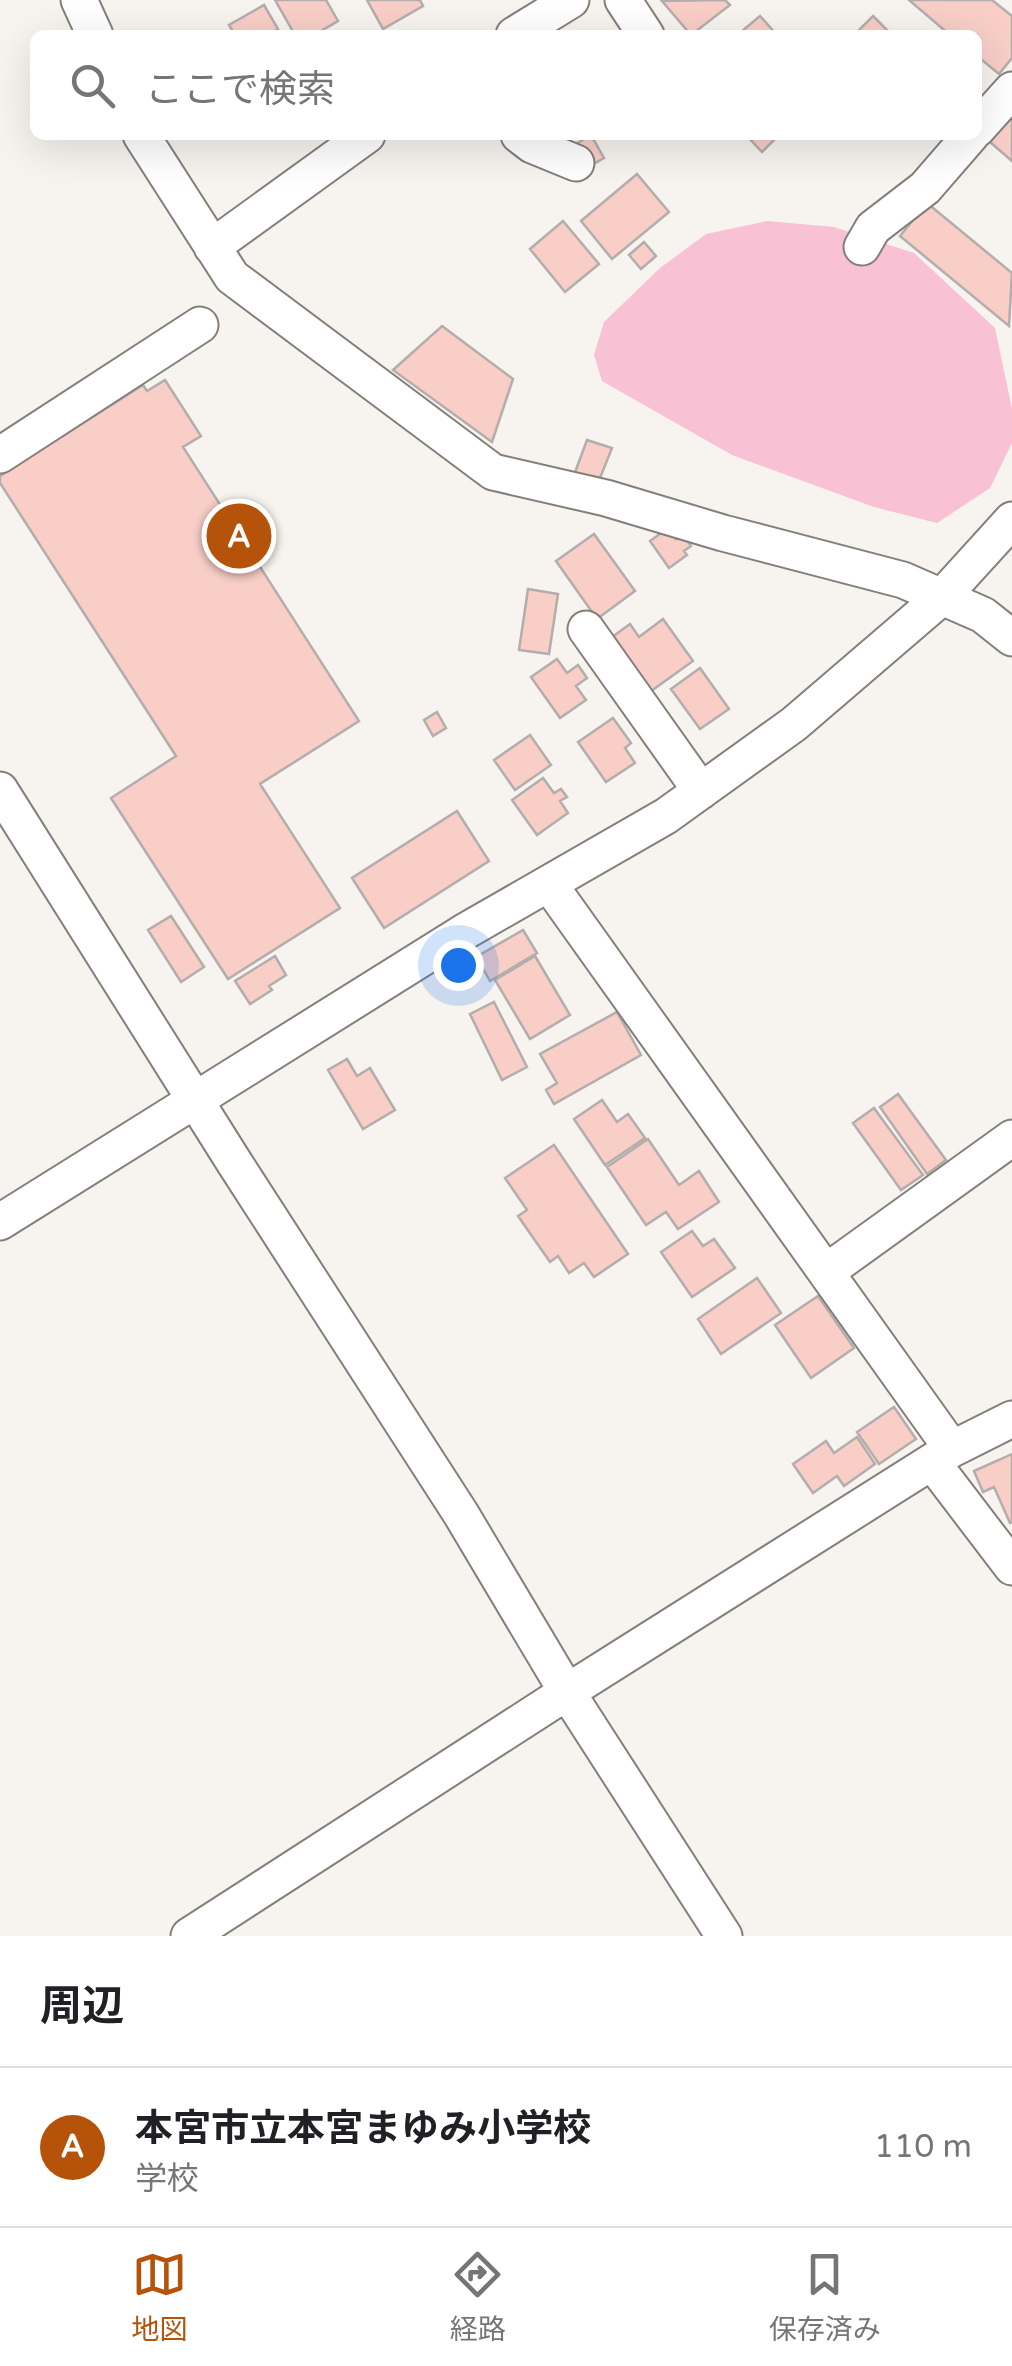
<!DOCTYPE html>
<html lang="ja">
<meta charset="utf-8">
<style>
body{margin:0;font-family:"Varela Round","Noto Sans JP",sans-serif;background:#f6f6f6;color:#202124}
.you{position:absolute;left:458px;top:965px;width:35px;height:35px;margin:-25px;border:8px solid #fff;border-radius:50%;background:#1a73e8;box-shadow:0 0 0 15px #1a73e833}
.badge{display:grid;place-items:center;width:65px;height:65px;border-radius:50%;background:#b45309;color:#fff;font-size:32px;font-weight:700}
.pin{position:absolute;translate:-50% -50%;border:5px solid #fff;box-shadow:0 2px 10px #0006}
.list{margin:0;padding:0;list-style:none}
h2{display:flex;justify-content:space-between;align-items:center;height:130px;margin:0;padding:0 40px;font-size:42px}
h2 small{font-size:32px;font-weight:400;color:#757577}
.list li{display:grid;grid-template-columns:65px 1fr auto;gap:30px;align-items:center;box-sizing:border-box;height:160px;padding:0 40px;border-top:2px solid #e0e0e0}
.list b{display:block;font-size:38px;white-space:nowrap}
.list p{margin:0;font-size:32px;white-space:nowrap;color:#757577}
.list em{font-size:32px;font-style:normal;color:#757577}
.icon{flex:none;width:55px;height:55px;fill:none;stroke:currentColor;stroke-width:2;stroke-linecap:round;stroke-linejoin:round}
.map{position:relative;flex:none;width:1012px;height:1936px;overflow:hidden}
.search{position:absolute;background:#fff;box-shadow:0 10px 40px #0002;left:30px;right:30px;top:30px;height:110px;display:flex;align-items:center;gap:25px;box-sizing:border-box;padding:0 35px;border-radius:15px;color:#757577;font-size:38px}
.sheet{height:290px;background:#fff}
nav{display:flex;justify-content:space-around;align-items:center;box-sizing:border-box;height:140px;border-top:2px solid #e0e0e0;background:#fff;font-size:28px;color:#757577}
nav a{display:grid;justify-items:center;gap:5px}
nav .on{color:#b45309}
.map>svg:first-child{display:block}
.green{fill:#f8c1d4}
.building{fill:#f8cec7;stroke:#b3adac;stroke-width:2.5}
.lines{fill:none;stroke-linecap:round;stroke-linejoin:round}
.minor-casing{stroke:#837f7b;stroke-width:39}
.minor{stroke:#fff;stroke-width:35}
</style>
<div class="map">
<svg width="1012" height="1936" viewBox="0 0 1012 1936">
<rect width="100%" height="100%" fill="#f7f3ef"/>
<path class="green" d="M767,221L834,227L914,253L995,328L1012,409V443L990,488L937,523L874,507L732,455L602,381L594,355L604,322L660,268L706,234Z"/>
<path class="building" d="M275,0H326L338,21L314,35H295Z
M367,0H420L423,6L383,29Z
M725,0L730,5L691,35L662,1Z
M909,0H992L1012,16V58L999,74L977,56V35H950Z
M264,5L278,29L268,35H235L229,25Z
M760,16L777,35H738L741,32Z
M873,16L892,35L855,34Z
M1012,115V161L990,142Z
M591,135L604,158L590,166L576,144Z
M746,135H779L762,152Z
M637,174L669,212L612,259L581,221Z
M927,203L1012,273L1009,326L900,236Z
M563,221L599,264L565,292L530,249Z
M644,242L656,256L641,269L629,255Z
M442,326L513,379L492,442L393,370Z
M165,380L201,436L183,447L359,721L260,784L340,908L228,979L111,798L176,756L0,483V476L143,385L147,391Z
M587,440L612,448L598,483L574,475Z
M668,528L676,539L683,534L691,546L684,551L687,555L669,568L650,541Z
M594,534L635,591L597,619L556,561Z
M528,589L558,594L549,654L519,650Z
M663,619L693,661L647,694L608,640L630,624L639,637Z
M557,659L567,673L578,665L587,678L576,686L586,700L560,718L531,677Z
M700,668L729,709L700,729L671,689Z
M437,712L446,728L433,736L424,720Z
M613,718L631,743L625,748L635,763L606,782L578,742Z
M530,735L551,765L515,790L494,760Z
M543,778L554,793L561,789L567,797L560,801L568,813L537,835L512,800Z
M457,811L489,861L384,928L352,878Z
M171,916L204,967L181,982L148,930Z
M523,930L537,953L490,981L476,957Z
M275,956L286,975L269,986L272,990L250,1004L235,981Z
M535,956L570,1015L530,1039L495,980Z
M494,1002L527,1067L502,1080L470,1014Z
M617,1012L641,1055L554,1104L546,1090L557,1083L540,1054Z
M347,1059L357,1076L370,1068L395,1110L363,1129L328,1070Z
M898,1094L946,1160L927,1174L880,1107Z
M602,1100L617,1122L628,1114L645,1138L605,1165L574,1119Z
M874,1108L923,1175L901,1190L853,1123Z
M648,1139L679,1185L699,1171L719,1202L678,1229L666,1212L646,1225L607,1167Z
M554,1145L628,1254L594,1277L584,1263L569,1273L558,1256L550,1262L518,1216L527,1210L505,1178Z
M692,1231L703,1246L714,1239L735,1268L692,1297L661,1252Z
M757,1278L781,1313L721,1354L698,1319Z
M818,1296L854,1348L811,1378L775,1325Z
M894,1407L916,1439L879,1464L857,1432Z
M857,1437L875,1464L844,1486L837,1476L813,1493L793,1464L826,1441L834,1453Z
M1012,1454V1522L1010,1523L994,1487L983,1492L974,1471Z"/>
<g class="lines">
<defs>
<path id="minor" d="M79,0L95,35
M623,0L646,35
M514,35L571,0
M977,129L1012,90
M141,135L232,277L493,472L606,498L723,533L903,580L983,615L1012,638
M519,135L532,145L576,163
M212,247L367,135
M862,247L873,228L925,188L971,135
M0,455L200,325
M586,629L701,791
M0,790L234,1162L461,1514L567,1692L952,1449L1012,1419
M549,884L952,1449
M0,1222L464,932L666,816L794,724L942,597L1012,520
M826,1272L1012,1138
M932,1462L1012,1567
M189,1936L567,1692L724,1936"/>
</defs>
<use href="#minor" class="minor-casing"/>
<use href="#minor" class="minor"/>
</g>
</svg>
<div class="you"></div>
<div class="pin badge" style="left:239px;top:536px">A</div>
<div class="search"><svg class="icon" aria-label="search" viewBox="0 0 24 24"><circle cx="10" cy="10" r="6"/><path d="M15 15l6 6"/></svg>ここで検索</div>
</div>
<section class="sheet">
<h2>周辺<small></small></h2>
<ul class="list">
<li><span class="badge">A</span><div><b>本宮市立本宮まゆみ小学校</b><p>学校</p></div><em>110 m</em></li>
</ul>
</section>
<nav>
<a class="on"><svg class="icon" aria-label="map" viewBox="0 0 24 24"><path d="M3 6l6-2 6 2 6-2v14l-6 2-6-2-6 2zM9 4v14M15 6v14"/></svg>地図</a>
<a><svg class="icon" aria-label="directions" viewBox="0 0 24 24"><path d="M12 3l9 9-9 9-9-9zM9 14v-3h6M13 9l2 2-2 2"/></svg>経路</a>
<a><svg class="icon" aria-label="saved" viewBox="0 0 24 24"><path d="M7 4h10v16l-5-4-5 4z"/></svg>保存済み</a>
</nav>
